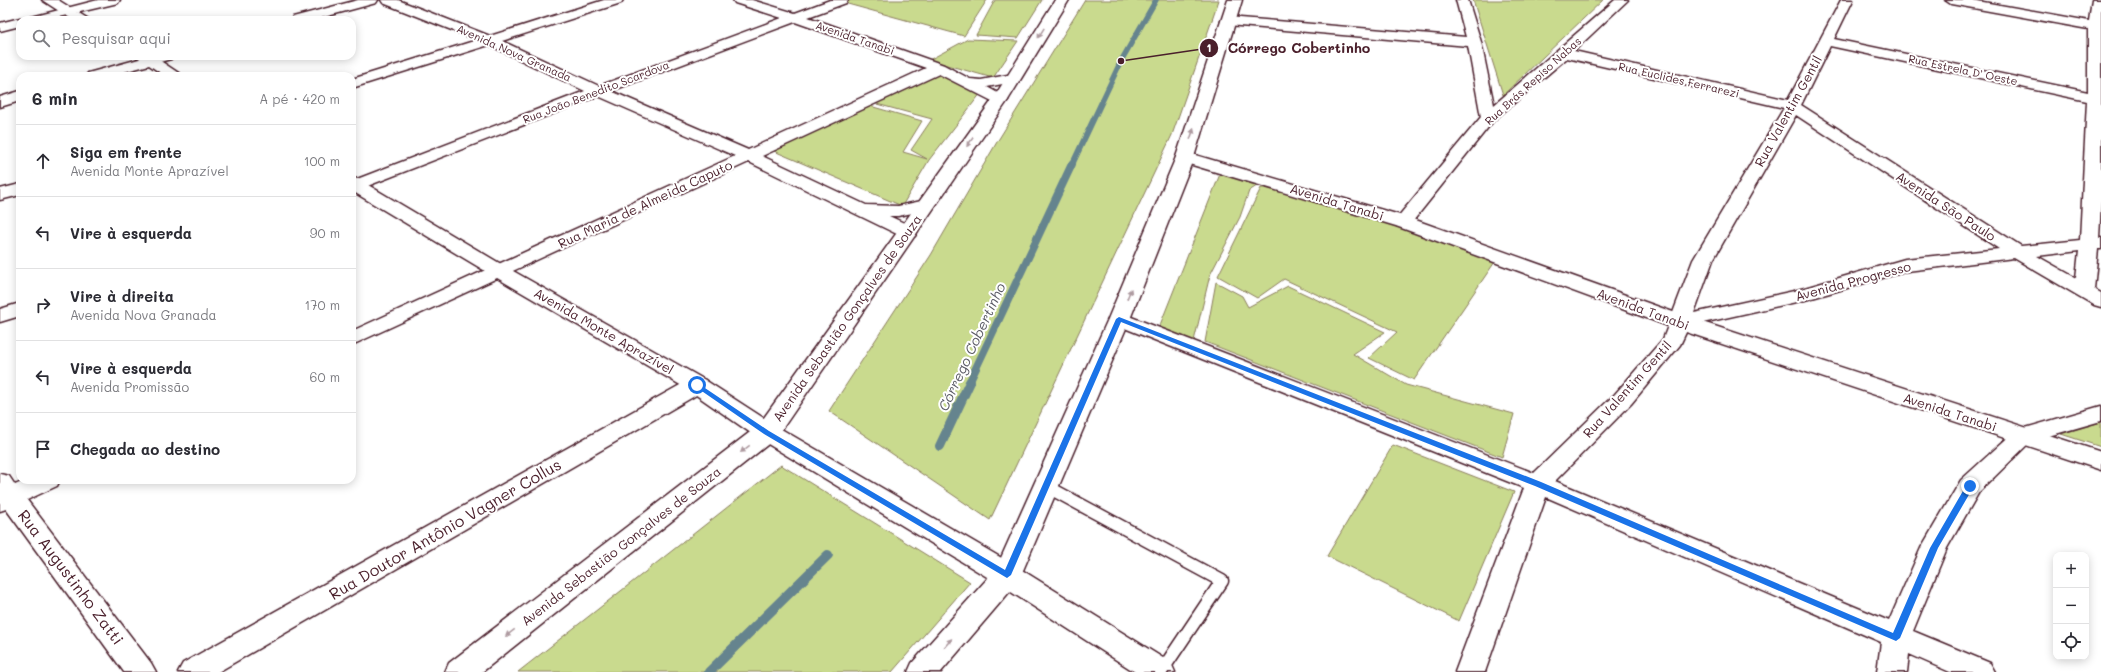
<!DOCTYPE html>
<html lang="pt">
<meta charset="utf-8">
<style>
body{margin:0;font-family:Mali,sans-serif;background:#f2f2f3;color:#2b2b33}
.controls{position:absolute;right:12px;bottom:12px;display:grid;overflow:hidden;border-radius:8px;box-shadow:0 2px 10px #0003}
.controls button{width:36px;height:36px;display:grid;place-items:center;padding:0;border:0;border-bottom:1px solid #e1e1e2;background:#fff;color:#2b2b33;font:20px sans-serif}
.stop{position:absolute;width:12px;height:12px;margin:-9px;border:3px solid #1a73e8;border-radius:50%;background:#fff}
.stop.end{background:#1a73e8;border-color:#fff;box-shadow:0 1px 4px #0008}
.list{margin:0;padding:0;list-style:none}
h2{display:flex;justify-content:space-between;align-items:center;height:52px;margin:0;padding:0 16px;font-size:17px}
h2 small{font-size:13px;font-weight:400;color:#7c7c81}
.list li{display:grid;grid-template-columns:26px 1fr auto;gap:12px;align-items:center;box-sizing:border-box;height:72px;padding:0 16px;border-top:1px solid #e1e1e2}
.list b{display:block;font-size:15px;white-space:nowrap}
.list p{margin:0;font-size:13px;white-space:nowrap;color:#7c7c81}
.list em{font-size:13px;font-style:normal;color:#7c7c81}
.icon{flex:none;width:22px;height:22px;fill:none;stroke:currentColor;stroke-width:2;stroke-linecap:round;stroke-linejoin:round}
.map{position:relative;flex:none;width:2101px;height:672px;overflow:hidden}
.search{position:absolute;background:#fff;box-shadow:0 2px 10px #0003;left:16px;top:16px;width:340px;height:44px;display:flex;align-items:center;gap:10px;box-sizing:border-box;padding:0 14px;border-radius:12px;color:#7c7c81;font-size:15px}
.panel{position:absolute;background:#fff;box-shadow:0 2px 10px #0003;left:16px;top:72px;width:340px;height:412px;border-radius:12px}
.map>svg:first-child{display:block}
.green{fill:#c9da8e;stroke:#8a7c5c}
.lines{fill:none;stroke-linecap:round;stroke-linejoin:round}
.stream-far2{stroke:#65848e;stroke-width:5.5}
.stream-far1{stroke:#65848e;stroke-width:8}
.stream{stroke:#65848e;stroke-width:10}
.service-casing{stroke:#4a1f2b;stroke-width:15}
.minor-casing{stroke:#4a1f2b;stroke-width:3}
.tertiary-casing{stroke:#4a1f2b;stroke-width:3}
.secondary-casing{stroke:#4a1f2b;stroke-width:3}
.service{stroke:#fff;stroke-width:12}
.minor{fill:#fff;fill-rule:evenodd}
.tertiary{fill:#fff;fill-rule:evenodd}
.secondary{fill:#fff;fill-rule:evenodd}
.oneway{fill:#ae9aa0}
.route{fill:#1a73e8}
.labels{text-anchor:middle;stroke-width:4;stroke-linejoin:round;paint-order:stroke}
.far-street-label{font-size:11px;fill:#4a1f2b;stroke:#fff}
.street-label{font-size:13px;fill:#4a1f2b;stroke:#fff}
.water-label{font-size:14px;font-style:italic;fill:#5a5a65;stroke:#fff}
.near-street-label{font-size:16px;fill:#4a1f2b;stroke:#fff}
.leader{fill:none;stroke:#4a1f2b;stroke-width:1.5}
.callout-dot{fill:#4a1f2b;stroke:#fff;stroke-width:1.5}
.mark-label{font-size:12px;text-anchor:middle;font-weight:bold;fill:#fff}
.callout-label{font-size:14px;text-anchor:middle;font-weight:bold;fill:#4a1f2b;stroke:#fff;stroke-width:4;stroke-linejoin:round;paint-order:stroke}
</style>
<div class="map">
<svg width="2101" height="672" viewBox="0 0 2101 672">
<rect width="100%" height="100%" fill="#fff"/>
<filter id="ink" filterUnits="userSpaceOnUse"><feTurbulence type="fractalNoise" baseFrequency=".025" numOctaves="2"/><feDisplacementMap in="SourceGraphic" scale="8" xChannelSelector="R" yChannelSelector="G"/><feConvolveMatrix kernelMatrix="1 2 1 2 8 2 1 2 1" color-interpolation-filters="sRGB"/></filter>
<g filter="url(#ink)">
<path class="green" d="M851,0H987L964,36L844,3Z
M995,0H1042L1018,38L976,35Z
M1085,0H1219L1172,135L990,520L829,411L931,255L997,142Z
M1473,0H1603L1503,95Z
M968,39L1018,41L993,78L929,60Z
M942,73L981,93L929,160L902,206L774,151L870,106L922,121L903,152L927,159L911,150L932,119L873,103Z
M1222,169L1263,182L1249,191L1240,217L1210,275L1194,341L1158,330Z
M1261,188H1272L1478,252L1499,256L1414,380L1369,358L1397,332L1284,279L1257,298L1218,276Z
M1216,282L1242,296L1248,307L1288,286L1385,332L1353,354L1406,385L1514,414L1502,457L1205,342Z
M2101,422V447L2061,434Z
M1393,445L1514,492L1459,621L1327,556Z
M781,465L970,582L892,672H518Z"/>
<g class="lines">
<path class="stream-far2" d="M1072,165L1121,61L1156,0"/>
<path class="stream-far1" d="M969,383L1072,164"/>
<path class="stream" d="M940,446L970,382
M709,672L828,555"/>
<defs>
<path id="service" d="M1046,486L1222,581L1161,672"/>
<path id="minor" d="M98,0H120L118,3L46,20H20V26L0,31V23L20,18L24,19Z
M358,0H378L376,3L313,20H291L293,17Z
M381,0H398L490,36L604,0H623L621,3L502,41L599,86L782,18L735,3L733,0H752L795,13L830,0H848L846,3L808,17L944,65L970,79L981,80L1013,74L1018,75L1020,78L1018,81L987,87L1005,97L1008,100L1005,103L1000,105L939,74L762,156L866,205L898,206L926,200L932,201L935,205L932,209L898,216H889L915,228L917,232L915,236L908,238L901,236L749,162L352,345V331L735,156L598,96L352,192V181L585,91L489,45L352,88V79L477,40L383,3ZM795,22L926,68L748,150L611,91Z
M1456,0H1468L1481,42L1494,105L1615,0H1628L1574,51L1788,100L1841,0H1853L1834,39L2088,92V29L1951,4L1945,0H1972L2089,21L2092,0H2101V201L2099,238L2101,237V249H2098L2094,289L2101,293V307L2094,305L2014,258L1907,271L1805,300L1689,326L1680,345L1631,404L1555,481L1889,621L1921,548L1961,480L2015,431L2101,406V421L2031,441L1979,492L1947,548L1913,631L1990,663L1995,672H1950L1909,654L1907,672H1877L1881,642L1546,497L1485,672H1455L1524,488L1112,323L1109,319L1112,315L1119,313L1126,315L1534,473L1615,394L1663,339L1693,260L1784,108L1567,58L1494,120L1409,226L1403,227L1397,226L1394,222L1397,218L1481,117L1468,46L1228,25L1221,21L1228,17L1466,37ZM1830,46L2087,101L2080,240L2021,246L1801,105ZM1796,115L1999,249L1905,259L1794,291L1694,313L1713,260ZM2079,251L2076,278L2037,256Z
M150,56H173L171,59L109,76H86L88,73Z
M20,91V101L0,107V97Z
M20,184V195L0,200V189Z
M20,303V316L0,322V309Z
M697,378L705,380L708,385L705,390L218,672H178L183,663L689,380Z
M0,474L9,476L15,485L26,480H60L57,486L27,500L151,663L156,672H124L6,509L0,511Z"/>
<path id="tertiary" d="M42,0H58L90,20H73Z
M136,56H153L183,76H165Z
M1185,152L1410,218L1687,317L2101,452V470L1671,327L1396,226L1179,161L1176,157L1179,153Z
M352,178L358,179L506,267L705,380L776,426L1017,567L1171,663L1175,672H1135L997,583L758,438L689,390L492,275L352,191Z"/>
<path id="secondary" d="M1055,0H1069L1008,100L776,438L482,672H445L449,663L758,426L993,99Z
M1228,0H1242L1194,157L1130,319L1021,575L1017,583L941,672H908L912,663L996,569L1108,319L1176,157Z"/>
</defs>
<use href="#service" class="service-casing"/>
<use href="#minor" class="minor-casing"/>
<use href="#tertiary" class="tertiary-casing"/>
<use href="#secondary" class="secondary-casing"/>
<use href="#service" class="service"/>
<use href="#minor" class="minor"/>
<use href="#tertiary" class="tertiary"/>
<use href="#secondary" class="secondary"/>
</g>
<defs><path id="oneway-solid" d="M-6-.8H1V-3.2L6.5 0L1 3.2V.8H-6Z"/></defs>
<g class="oneway">
<use href="#oneway-solid" transform="translate(1041 33) rotate(122)"/>
<use href="#oneway-solid" transform="translate(1192 134) rotate(-72)"/>
<use href="#oneway-solid" transform="translate(970 142) rotate(125)"/>
<use href="#oneway-solid" transform="translate(1129 294) rotate(-68)"/>
<use href="#oneway-solid" transform="translate(745 449) rotate(142)"/>
<use href="#oneway-solid" transform="translate(510 633) rotate(142)"/>
<use href="#oneway-solid" transform="translate(948 643) rotate(-49)"/>
</g>
</g>
<path class="route" d="M1119,317L1541,482L1893,633L1930,548L1967,484H1973L1974,486L1938,548L1900,638L1896,641L1535,486L1121,322L1011,575L1007,578L764,434L693,385L699,384L769,431L1005,570L1116,319Z"/>
<g class="labels">
<g class="far-street-label">
<text transform="translate(855 38) rotate(19)" y="4">Avenida Tanabi</text>
<text transform="translate(514 53) rotate(24)" y="4">Avenida Nova Granada</text>
<text transform="translate(1963 70) rotate(12)" y="4">Rua Estrela D' Oeste</text>
<text transform="translate(1679 80) rotate(13)" y="4">Rua Euclides Ferrarezi</text>
<text transform="translate(1533 81) rotate(-42)" y="4">Rua Brás Repiso Nabas</text>
<text transform="translate(596 92) rotate(-21)" y="4">Rua João Benedito Scardova</text>
</g>
<g class="street-label">
<text transform="translate(1788 111) rotate(-61)" y="5">Rua Valentim Gentil</text>
<text transform="translate(1337 202) rotate(17)" y="5">Avenida Tanabi</text>
<text transform="translate(645 204) rotate(-25)" y="5">Rua Maria de Almeida Caputo</text>
<text transform="translate(1946 206) rotate(33)" y="5">Avenida São Paulo</text>
<text transform="translate(1853 281) rotate(-15)" y="5">Avenida Progresso</text>
<text transform="translate(1643 309) rotate(20)" y="5">Avenida Tanabi</text>
<text transform="translate(847 318) rotate(-55)" y="5">Avenida Sebastião Gonçalves de Souza</text>
<text transform="translate(604 331) rotate(30)" y="5">Avenida Monte Aprazível</text>
<text transform="translate(1627 389) rotate(-48)" y="5">Rua Valentim Gentil</text>
<text transform="translate(1950 412) rotate(18)" y="5">Avenida Tanabi</text>
<text transform="translate(621 546) rotate(-38)" y="5">Avenida Sebastião Gonçalves de Souza</text>
</g>
<g class="water-label">
<text transform="translate(972 347) rotate(-65)" y="5">Córrego Cobertinho</text>
</g>
<g class="near-street-label">
<text transform="translate(445 529) rotate(-30)" y="6">Rua Doutor Antônio Vagner Collus</text>
<text transform="translate(71 577) rotate(53)" y="6">Rua Augustinho Zatti</text>
</g>
</g>
<path class="leader" d="M1121 61L1209 48"/>
<g class="callout-dot">
<circle cx="1121" cy="61" r="4"/>
<circle cx="1209" cy="48" r="10"/>
</g>
<g class="mark-label">
<text x="1209" y="52">1</text>
</g>
<g class="callout-label">
<text x="1299" y="53">Córrego Cobertinho</text>
</g>
</svg>
<div class="controls">
<button>+</button>
<button>−</button>
<button><svg class="icon" aria-label="locate" viewBox="0 0 24 24"><circle cx="12" cy="12" r="6"/><path d="M12 2v4M12 18v4M2 12h4M18 12h4"/></svg></button>
</div>
<div class="stop" style="left:697px;top:385px"></div>
<div class="stop end" style="left:1970px;top:486px"></div>
<div class="search"><svg class="icon" aria-label="search" viewBox="0 0 24 24"><circle cx="10" cy="10" r="6"/><path d="M15 15l6 6"/></svg>Pesquisar aqui</div>
<section class="panel">
<h2>6 min<small>A pé · 420 m</small></h2>
<ul class="list">
<li><svg class="icon" aria-label="ahead" viewBox="0 0 24 24"><path d="M12 20V5M6 11l6-6 6 6"/></svg><div><b>Siga em frente</b><p>Avenida Monte Aprazível</p></div><em>100 m</em></li>
<li><svg class="icon" aria-label="left" viewBox="0 0 24 24"><path d="M17 20v-9H6M10 6l-5 5 5 5"/></svg><div><b>Vire à esquerda</b></div><em>90 m</em></li>
<li><svg class="icon" aria-label="right" viewBox="0 0 24 24"><path d="M7 20v-9h11M14 6l5 5-5 5"/></svg><div><b>Vire à direita</b><p>Avenida Nova Granada</p></div><em>170 m</em></li>
<li><svg class="icon" aria-label="left" viewBox="0 0 24 24"><path d="M17 20v-9H6M10 6l-5 5 5 5"/></svg><div><b>Vire à esquerda</b><p>Avenida Promissão</p></div><em>60 m</em></li>
<li><svg class="icon" aria-label="arrive" viewBox="0 0 24 24"><path d="M6 21V4h12l-3 4 3 4H6"/></svg><div><b>Chegada ao destino</b></div></li>
</ul>
</section>
</div>
